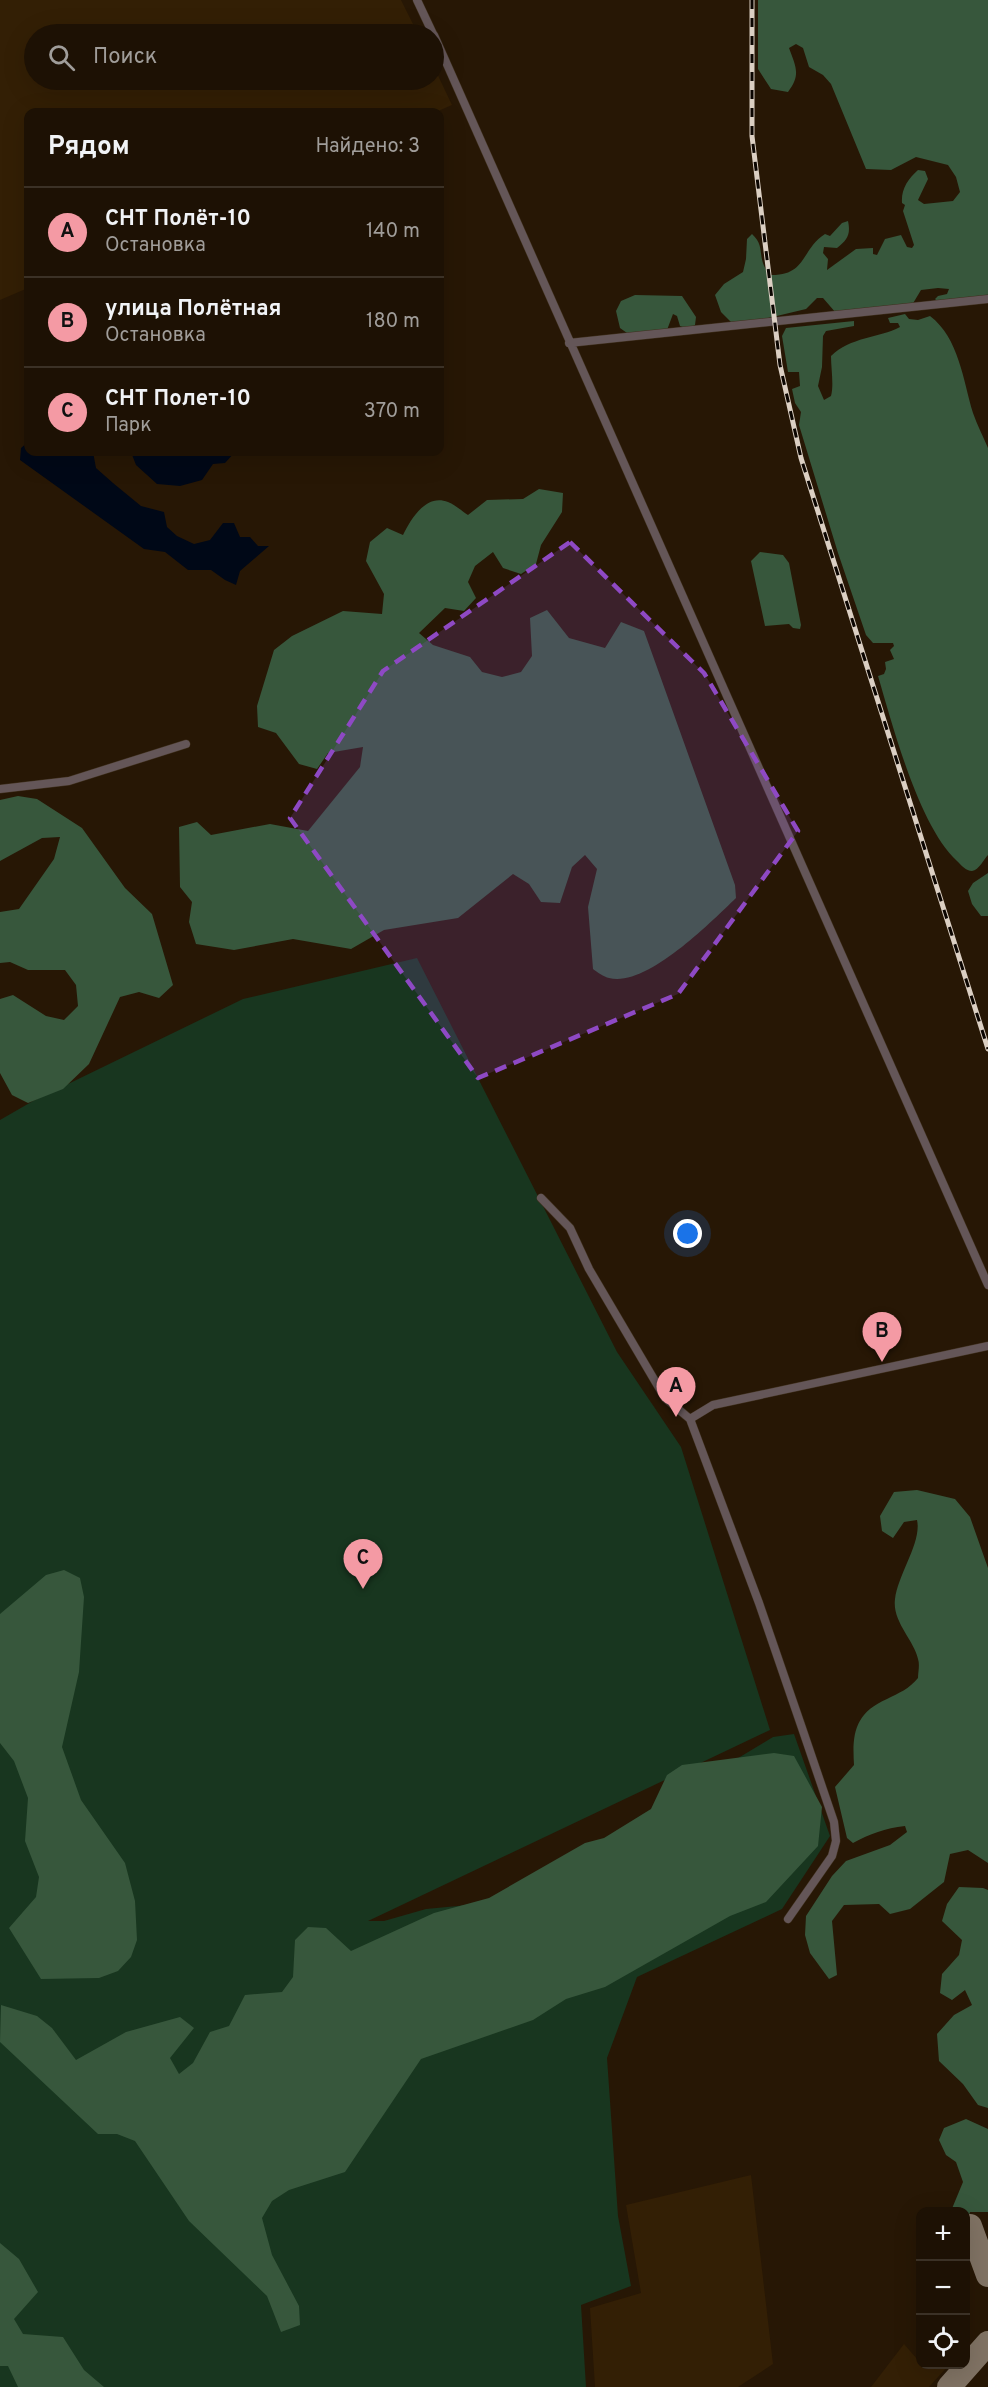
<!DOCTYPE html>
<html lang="ru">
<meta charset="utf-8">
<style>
body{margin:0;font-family:Overpass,sans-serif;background:#251a0e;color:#f1f3f6}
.controls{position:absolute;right:18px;bottom:18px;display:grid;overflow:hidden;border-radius:12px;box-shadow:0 6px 24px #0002}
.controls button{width:54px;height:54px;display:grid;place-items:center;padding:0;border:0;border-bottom:2px solid #3b3126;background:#1d1104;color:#f1f3f6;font:30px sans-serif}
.you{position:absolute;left:688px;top:1234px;width:21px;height:21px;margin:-15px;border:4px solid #fff;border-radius:50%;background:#1a73e8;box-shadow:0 0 0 9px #1a73e833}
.badge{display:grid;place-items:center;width:39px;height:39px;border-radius:50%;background:#f49aa4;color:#111;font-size:20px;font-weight:700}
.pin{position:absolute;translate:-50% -50px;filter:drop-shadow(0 2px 3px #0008)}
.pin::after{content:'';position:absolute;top:32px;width:21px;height:18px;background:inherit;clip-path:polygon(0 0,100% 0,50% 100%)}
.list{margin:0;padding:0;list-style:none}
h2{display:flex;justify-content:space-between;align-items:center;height:78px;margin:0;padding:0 24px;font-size:26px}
h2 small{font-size:20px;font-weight:400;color:#a09d9a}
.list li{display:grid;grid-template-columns:39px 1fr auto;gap:18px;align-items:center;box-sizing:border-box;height:90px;padding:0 24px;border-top:2px solid #3b3126}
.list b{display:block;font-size:22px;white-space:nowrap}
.list p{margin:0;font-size:20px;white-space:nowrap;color:#a09d9a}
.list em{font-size:20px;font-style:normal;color:#a09d9a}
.icon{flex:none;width:33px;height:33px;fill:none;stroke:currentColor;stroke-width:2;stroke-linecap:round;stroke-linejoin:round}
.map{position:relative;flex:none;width:988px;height:2387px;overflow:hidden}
.search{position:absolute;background:#1d1104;box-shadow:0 6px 24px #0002;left:24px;top:24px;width:420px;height:66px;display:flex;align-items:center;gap:15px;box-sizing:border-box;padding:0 21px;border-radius:33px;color:#a09d9a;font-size:22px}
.panel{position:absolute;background:#1d1104;box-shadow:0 6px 24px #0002;left:24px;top:108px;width:420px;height:348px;border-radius:12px}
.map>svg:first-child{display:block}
.built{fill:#331f05}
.green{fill:#18361f}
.forest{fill:#37573c}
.water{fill:#000817}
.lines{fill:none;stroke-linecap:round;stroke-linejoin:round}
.taxiway{stroke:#817364;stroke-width:24}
.minor-casing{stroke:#40311f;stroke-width:9}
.minor{stroke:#645658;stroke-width:8}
.rail-casing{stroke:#dbcfc3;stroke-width:5}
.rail{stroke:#0b0501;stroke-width:3;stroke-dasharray:9;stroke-linecap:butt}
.marked{fill:#8e49c4;fill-opacity:0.2;stroke:#8e49c4;stroke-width:4.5;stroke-dasharray:12 8;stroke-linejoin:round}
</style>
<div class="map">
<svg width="988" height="2387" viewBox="0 0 988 2387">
<rect width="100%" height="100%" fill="#271705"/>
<path class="built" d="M0,0H401L418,34H34V80H434V67L452,105L436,112H28V288L0,300Z
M751,2175L773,2364L738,2387H595L590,2308L641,2293L626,2205Z
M904,2344L924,2367L948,2366L929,2387H871Z"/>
<path class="green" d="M417,958L617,1352L681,1447L770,1730L368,1921H384L426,1909L489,1903L597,1854L690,1787L773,1737L794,1734L830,1836L782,1909L637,1977L607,2058L618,2216L631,2286L581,2305L586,2387H0V1120L33,1101L243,999Z"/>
<path class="forest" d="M758,0H988V295L938,302L935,299L938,296L947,294L949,289L938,288L921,290L912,305L836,313L823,298H817L806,309L760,320L731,322L721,312L715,295L724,284L743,272L746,259L747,239L752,234C767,248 755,257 770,275C807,276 801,249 825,234L830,236L842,223L848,221C851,235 847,240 837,248L824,247L823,253L828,259L827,270L856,249L873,248V254L877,255L885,239L901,235L907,247L912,248L914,245L903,211L905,205L902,203C901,189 908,179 918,170L925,171L928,179L918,200L924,204L953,201L960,192L956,177L948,165L916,157L891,170L866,169L831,84L823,75L809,67L803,48L796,44L789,48C796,67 801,75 788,92L771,89L758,69Z
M635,295L682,296L696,317L695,325L688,329L680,326L677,316L673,314L667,330L627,333L620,328L616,311L621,301Z
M905,314L909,319L918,320L930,316C959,338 963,380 973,413C977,425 983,436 988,448V855C984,859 979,870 972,871C966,871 961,865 957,861C919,826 893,727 878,676L884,674L886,669L885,662L894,659L890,650L894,646L893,643H873L866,635L838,553L799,425L801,412L795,403L792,389L800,386L799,372H788L782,336L786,328L854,321V326L826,331L823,336L822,367L818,386L824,400L831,396C834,386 831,368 831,356C850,337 879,338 900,327L898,323H890L888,318Z
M539,489L563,493L562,512L541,545L536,564L521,574L503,568L493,552L475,566L468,582L476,598L464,611L445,608L419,633L433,645L470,657L482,672L502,677L521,672L532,656L530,618L547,610L569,638L605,648L621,622L644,631L735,885L736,898C711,922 646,988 609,978C604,977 597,972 593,969L588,907L597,869L585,855L572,867L560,903L541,902L529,884L513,874L458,918L384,930L351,949L293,939L234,950L196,944L189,922L192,902L180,887L179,827L197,822L211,835L270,824L308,831L360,767L363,747L328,753L317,769L299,764L276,733L258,727L257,706L274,650L292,636L343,611L382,614L384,594L366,561L370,542L387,528L403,535C411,519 426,493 448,502C455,505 462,511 468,515L487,500L523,499Z
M760,552L783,555L789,563L801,625L800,629L793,628L789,624L765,626L751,561Z
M18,796L37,799L82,828L125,888L152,914L173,985L159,998L139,992L120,997L89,1064L63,1089L28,1103L12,1095L0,1073V999L13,995L46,1016L64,1020L78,1006L76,985L65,970H28L10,962L0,963V912L19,909L54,859L60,837L42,838L0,861V800Z
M988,873V916H981L972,904L968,891L973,883Z
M917,1490L955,1499L970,1517L988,1568V1863L968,1850L950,1854L944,1882L910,1909L890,1914L879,1904L844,1905L832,1921L837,1975L829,1979L810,1953L805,1935L806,1916L832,1876L846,1861L890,1845L907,1832L905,1826C885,1828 870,1834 853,1843L847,1838L835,1787L854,1765C852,1733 855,1713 887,1699C899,1693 909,1689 918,1678C918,1672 920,1665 918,1659C914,1640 892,1622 895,1599C898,1574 922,1542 917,1520L904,1522L893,1538L882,1531L880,1516L894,1492Z
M64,1570L80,1578L84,1597L79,1672L62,1747L81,1800L125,1863L135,1901L137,1940L131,1957L118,1971L99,1978L41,1979L9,1928L36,1897L39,1877L25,1841L28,1798L14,1761L0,1743V1614L46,1575Z
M774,1753L794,1756L822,1807L818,1846L766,1902L730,1916L605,1987L566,1999L533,2020L421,2059L345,2172L289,2190L272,2201L262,2218L272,2255L299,2306L300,2325L281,2332L267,2296L189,2221L135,2141L117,2134H98L0,2042L1,2005L37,2016L52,2028L76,2060L126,2032L180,2017L194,2028L170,2058L179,2074L193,2063L210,2032L229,2026L245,1995L282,1992L293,1977L295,1940L308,1927L326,1928L351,1951L434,1913L489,1898L585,1843L604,1838L651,1809L667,1775L682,1765Z
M959,1887L983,1888L988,1890V2108L978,2105L963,2084L939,2061L937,2034L954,2015L972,2005L965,1990L952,2000L940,1993L942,1974L959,1955L962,1940L942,1921L947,1904Z
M966,2119L988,2129V2212H970L966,2225V2212L951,2211L963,2182L956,2162L946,2155L939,2140L944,2128Z
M0,2243L19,2259L38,2292L14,2319L23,2334L63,2337L84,2370L104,2387H18L8,2366H0Z"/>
<path class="water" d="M28,442V452H93L96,468L113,483L141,506L164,512L167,527L177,536L194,544L210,540L223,523H234L240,537H250L258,546H269L240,571L236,585L225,580L211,570H188L165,552L144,549L20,460L21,448Z
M131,452H235L225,463L213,464L202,480L180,486L157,484L136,465Z"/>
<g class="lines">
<path class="taxiway" d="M970,2226L988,2275
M949,2387L988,2343"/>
<defs>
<path id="minor" d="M417,0L433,34
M434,35L988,1285
M569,343L988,299
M0,789L69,781L186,744
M541,1198L570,1228L589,1269L665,1398L690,1419L759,1603L802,1728L834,1822L836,1841L832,1856L788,1919
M690,1419L713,1405L988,1346"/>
</defs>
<use href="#minor" class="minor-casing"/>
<use href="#minor" class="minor"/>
<defs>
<path id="rail" d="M752,0V136L756,169L780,365L801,458L988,1049"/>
</defs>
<use href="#rail" class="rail-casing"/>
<use href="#rail" class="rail"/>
</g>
<path class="marked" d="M570,542L704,673L798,831L678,994L478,1078L290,818L383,671Z"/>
</svg>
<div class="controls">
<button>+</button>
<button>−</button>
<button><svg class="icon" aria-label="locate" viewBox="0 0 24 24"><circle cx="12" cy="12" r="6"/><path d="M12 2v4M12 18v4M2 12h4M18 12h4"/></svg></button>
</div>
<div class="you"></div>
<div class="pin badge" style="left:676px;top:1417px">A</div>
<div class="pin badge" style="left:882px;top:1362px">B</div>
<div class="pin badge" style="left:363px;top:1589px">C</div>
<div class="search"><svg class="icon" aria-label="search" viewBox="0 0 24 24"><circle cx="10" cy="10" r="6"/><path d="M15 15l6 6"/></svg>Поиск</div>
<section class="panel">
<h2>Рядом<small>Найдено: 3</small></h2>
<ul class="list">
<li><span class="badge">A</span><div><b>СНТ Полёт-10</b><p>Остановка</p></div><em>140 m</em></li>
<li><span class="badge">B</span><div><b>улица Полётная</b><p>Остановка</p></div><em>180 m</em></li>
<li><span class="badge">C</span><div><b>СНТ Полет-10</b><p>Парк</p></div><em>370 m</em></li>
</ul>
</section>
</div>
